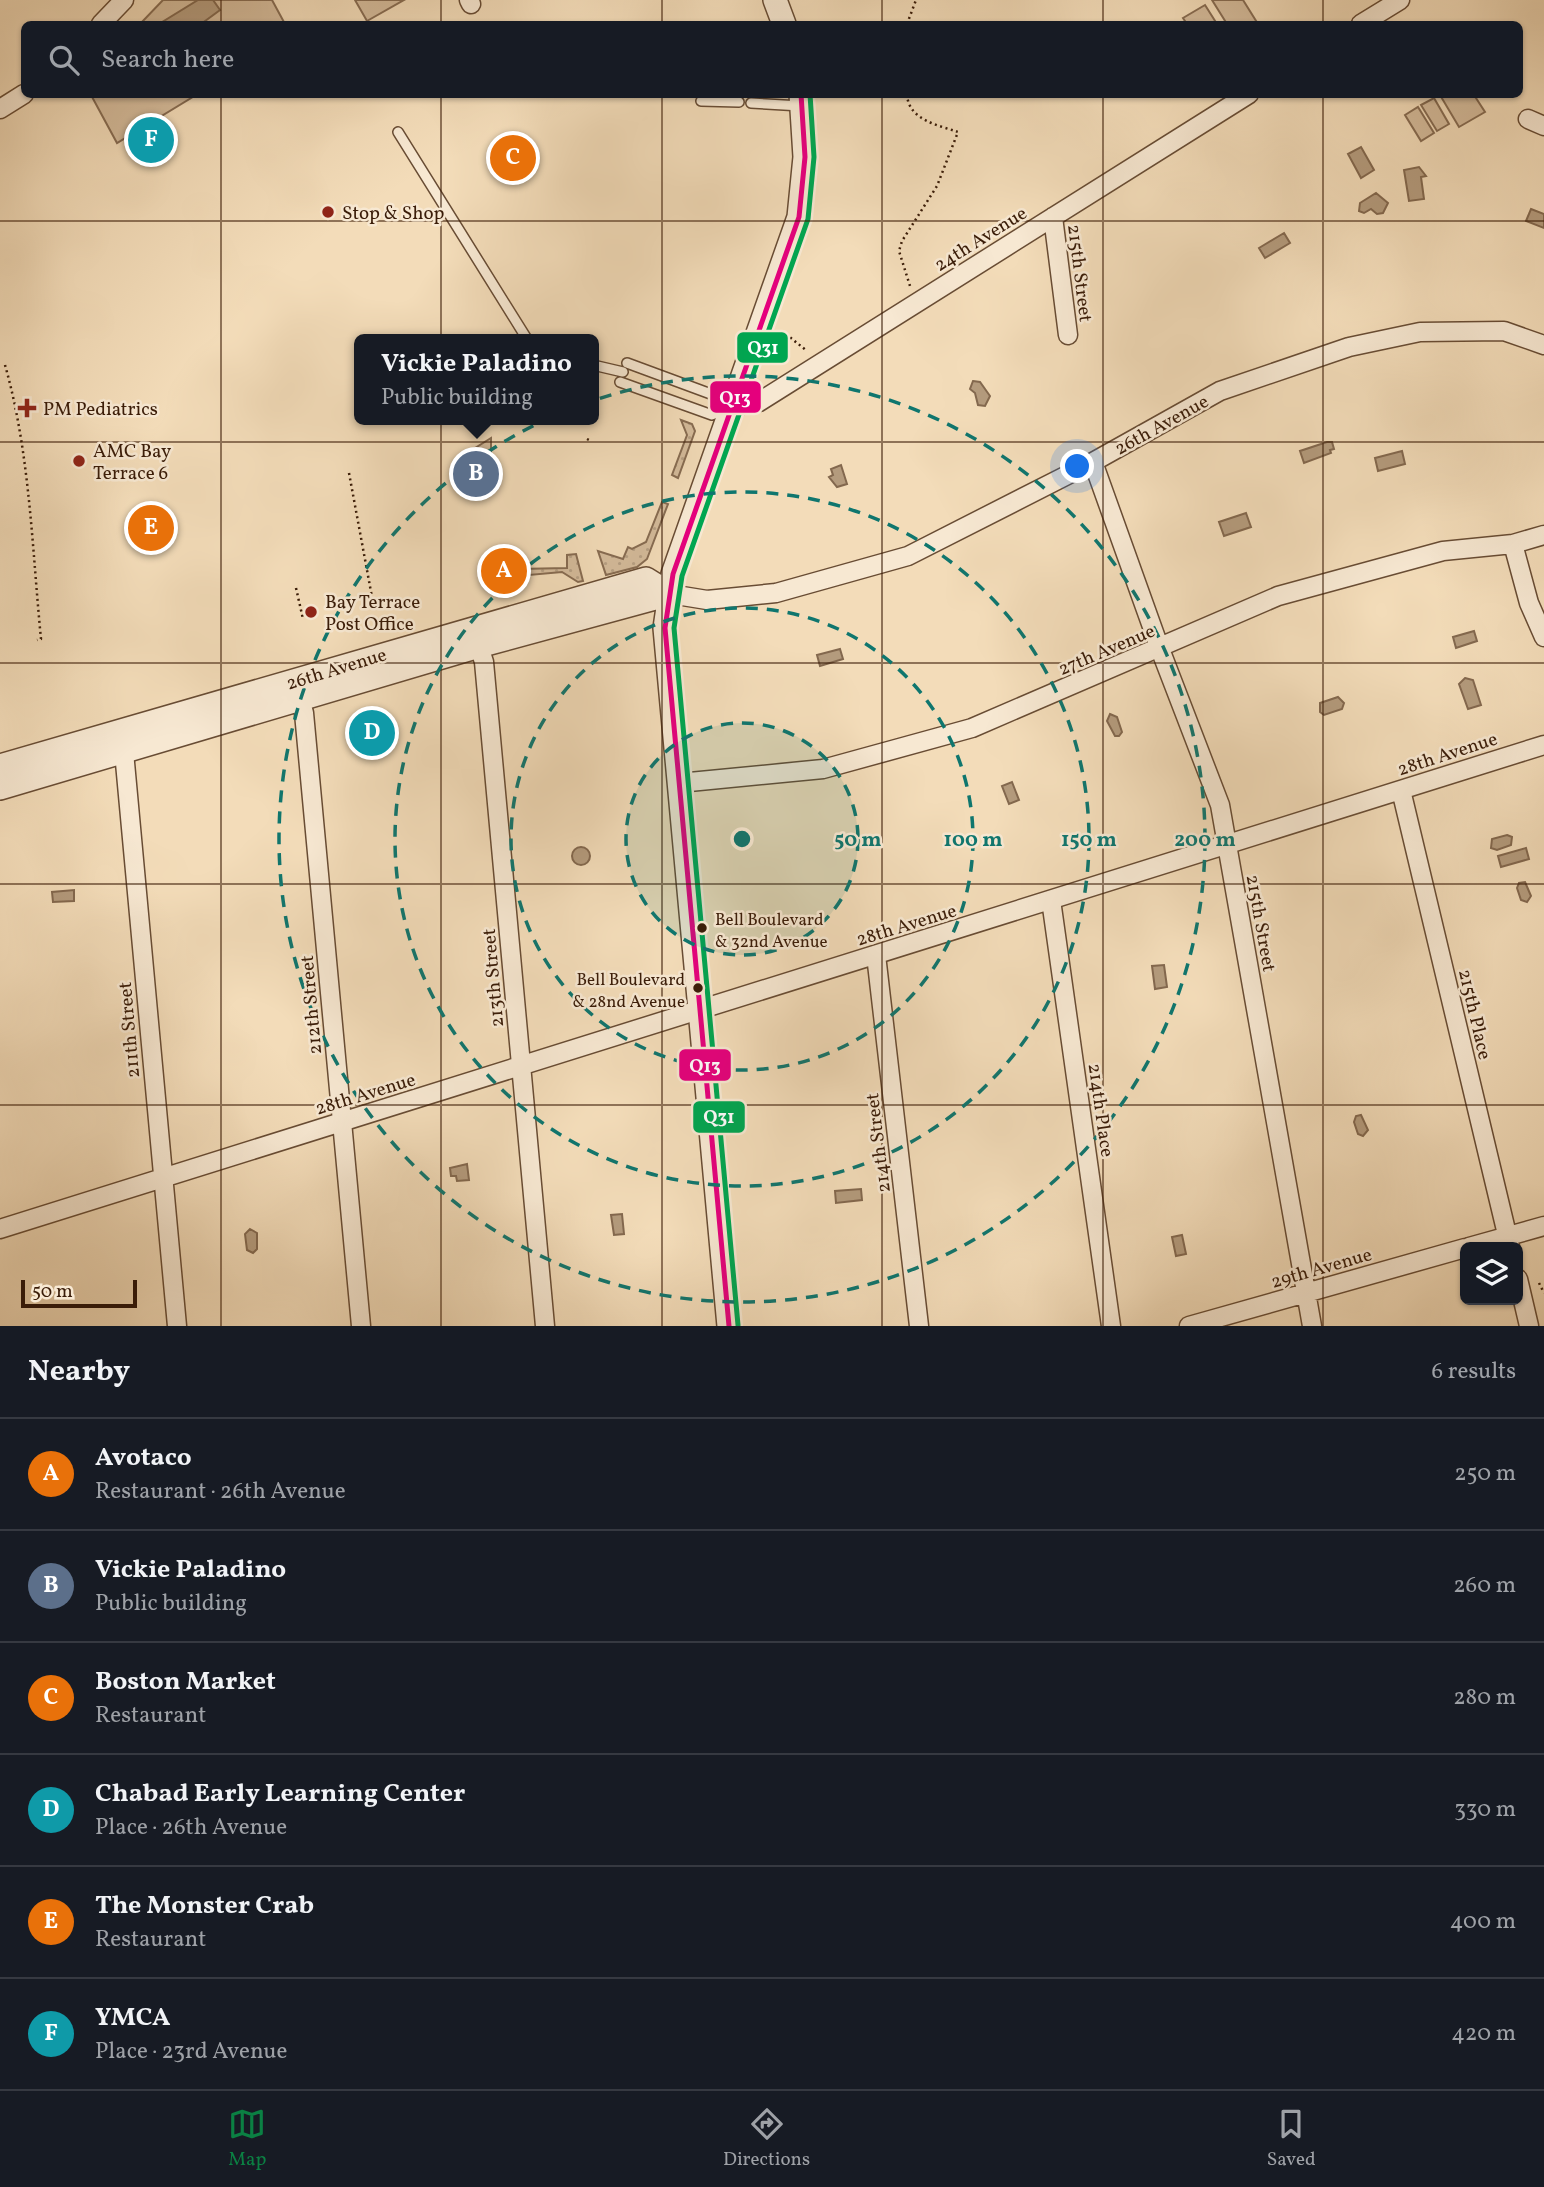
<!DOCTYPE html>
<meta charset="utf-8">
<style>
body{margin:0;font-family:Vollkorn,serif;background:#242831;color:#f1f3f6}
.controls{position:absolute;right:21px;bottom:21px;display:grid;overflow:hidden;border-radius:10px;box-shadow:0 2px 5px #0004}
.controls button{width:63px;height:63px;display:grid;place-items:center;padding:0;border:0;border-bottom:2px solid #363941;background:#171b24;color:#f1f3f6;font:35px sans-serif}
.scale{position:absolute;left:21px;bottom:18px;width:116px;box-sizing:border-box;padding-left:7px;border:4px solid #3a1c08;border-top:0;font-size:19px;line-height:24px;white-space:nowrap;color:#3a1c08;-webkit-text-stroke:5px #f7e8d2;paint-order:stroke}
.you{position:absolute;left:1078px;top:467px;width:24px;height:24px;margin:-18px;border:5px solid #fff;border-radius:50%;background:#1a73e8;box-shadow:0 0 0 10px #1a73e833}
.badge{display:grid;place-items:center;width:46px;height:46px;border-radius:50%;background:#0b8043;color:#fff;font-size:23px;font-weight:700}
.pin{position:absolute;translate:-50% -50%;border:4px solid #fff;box-shadow:0 2px 7px #0006}
.popup{position:absolute;left:354px;top:334px;width:245px;height:91px;box-sizing:border-box;display:grid;place-content:center;border-radius:10px;background:#171b24;filter:drop-shadow(0 2px 5px #0005);font-size:23px;white-space:nowrap;color:#9ea1a6}
.popup b{font-size:26px;color:#f1f3f6}
.popup::after{content:'';position:absolute;left:50%;top:100%;margin-left:-14px;border:14px solid transparent;border-top-color:#171b24}
.list{margin:0;padding:0;list-style:none}
h2{display:flex;justify-content:space-between;align-items:center;height:91px;margin:0;padding:0 28px;font-size:30px}
h2 small{font-size:23px;font-weight:400;color:#9ea1a6}
.list li{display:grid;grid-template-columns:46px 1fr auto;gap:21px;align-items:center;box-sizing:border-box;height:112px;padding:0 28px;border-top:2px solid #363941}
.list b{display:block;font-size:26px;white-space:nowrap}
.list p{margin:0;font-size:23px;white-space:nowrap;color:#9ea1a6}
.list em{font-size:23px;font-style:normal;color:#9ea1a6}
.icon{flex:none;width:38px;height:38px;fill:none;stroke:currentColor;stroke-width:2;stroke-linecap:round;stroke-linejoin:round}
.map{position:relative;flex:none;width:1544px;height:1326px;overflow:hidden}
.search{position:absolute;background:#171b24;box-shadow:0 2px 5px #0004;left:21px;right:21px;top:21px;height:77px;display:flex;align-items:center;gap:18px;box-sizing:border-box;padding:0 24px;border-radius:10px;color:#9ea1a6;font-size:26px}
.sheet{height:763px;background:#171b24}
nav{display:flex;justify-content:space-around;align-items:center;box-sizing:border-box;height:98px;border-top:2px solid #363941;background:#171b24;font-size:19px;color:#9ea1a6}
nav a{display:grid;justify-items:center;gap:4px}
nav .on{color:#0b8043}
.map>svg:first-child{display:block}
.grass{fill:url(#grass-dots);stroke:#876c52;stroke-width:2}
.garden{fill:#d4bb9b;stroke:#876c52;stroke-width:2}
.water{fill:#b49b7d;stroke:#83684e;stroke-width:2}
.lines{fill:none;stroke-linecap:round;stroke-linejoin:round}
.service-casing{stroke:#684c34;stroke-width:12}
.minor-casing{stroke:#684c34;stroke-width:21}
.tertiary-casing{stroke:#684c34;stroke-width:26}
.path{stroke:#3a1c08;stroke-width:2.5;stroke-dasharray:2 3.5;stroke-linecap:butt}
.service{stroke:#f7e8d2;stroke-width:9}
.minor{stroke:#f7e8d2;stroke-width:18}
.tertiary{stroke:#f7e8d2;stroke-width:23}
.bus-1-casing{stroke:#f7e8d2;stroke-width:10}
.bus-2-casing{stroke:#f7e8d2;stroke-width:10}
.bus-1{stroke:#e5007d;stroke-width:5}
.bus-2{stroke:#00a651;stroke-width:5}
.grid{fill:none;stroke:#3a1c08;stroke-width:2;stroke-opacity:0.55}
.ring{fill:none;stroke:#0f766e;stroke-width:3.5;stroke-dasharray:12 9}
.poi-dot{fill:#8f2418;stroke:#f7e8d2;stroke-width:2.5}
.bus-dot{fill:#3a1c08;stroke:#f7e8d2;stroke-width:2.5}
.labels{text-anchor:middle;stroke-width:5;stroke-linejoin:round;paint-order:stroke}
.bus-label{font-size:17px;fill:#3a1c08;stroke:#f7e8d2;text-anchor:start}
.poi-label{font-size:19px;fill:#3a1c08;stroke:#f7e8d2;text-anchor:start}
.street-label{font-size:19px;fill:#3a1c08;stroke:#f7e8d2}
.centre{fill:#0f766e;stroke:#f7e8d2;stroke-width:3.5}
.ring-label{font-size:21px;text-anchor:middle;font-weight:bold;fill:#0f766e;stroke:#f7e8d2;stroke-width:5;stroke-linejoin:round;paint-order:stroke}
.line-badge{stroke:#f7e8d2;stroke-width:2.5}
.badge-label{font-size:19px;text-anchor:middle;font-weight:bold;fill:#fff}
</style>
<div class="map">
<svg width="1544" height="1326" viewBox="0 0 1544 1326">
<defs>
<pattern id="grass-dots" width="8" height="8" patternUnits="userSpaceOnUse" patternTransform="scale(1.75)"><rect width="8" height="8" fill="#d4bb9b"/><path d="M2 2h.1M6 6h.1" fill="none" stroke="#b7a084" stroke-width="1.8" stroke-linecap="round"/></pattern>
</defs>
<rect width="100%" height="100%" fill="#f3dcb9"/>
<filter id="stains"><feTurbulence type="fractalNoise" baseFrequency=".00286" numOctaves="4"/><feColorMatrix values="0 0 0 0 .2 0 0 0 0 .09 0 0 0 0 .02 0 0 0 .5 -.17"/></filter>
<radialGradient id="worn" r=".72"><stop offset=".6" stop-color="#630" stop-opacity="0"/><stop offset="1" stop-color="#630" stop-opacity=".3"/></radialGradient>
<path class="grass" d="M681,420L692,424L695,431L678,478L672,475L687,435Z
M662,502L668,504L647,559L637,567L606,575L598,551L623,559L628,547L632,549L646,542Z
M576,554L583,581L578,582L562,572L518,576V569L567,568V555Z"/>
<path class="garden" d="M163,0H272L285,24H140Z
M355,0H404L367,21Z
M1212,0H1243L1258,24H1227Z
M1205,5L1217,24H1187L1183,18Z
M91,95H196L117,143Z
M1440,95H1474L1485,112L1459,127Z
M1434,98L1449,124L1437,131L1421,105Z
M1418,107L1434,133L1421,141L1405,115Z
M491,438V457L475,461L472,450Z"/>
<path class="water" d="M198,0H213L220,10L201,24H159Z
M1361,147L1374,170L1361,178L1348,154Z
M1419,167L1426,176L1421,177L1424,199L1409,201L1404,170Z
M1376,193L1388,203L1383,213L1377,214L1371,209L1364,213L1359,211L1360,203Z
M1531,209L1544,214V228L1526,221Z
M1284,233L1290,243L1265,258L1259,248Z
M973,381L980,382L990,396L985,406L978,405L975,393L970,389Z
M1327,442H1332L1334,449L1330,450L1331,453L1304,463L1300,451Z
M1402,451L1405,464L1378,471L1375,458Z
M841,465L847,484L837,487L829,477L833,475L831,469Z
M1246,513L1251,527L1224,536L1219,522Z
M1474,631L1477,641L1456,648L1453,637Z
M840,649L843,659L820,666L817,655Z
M1465,678L1473,680L1481,705L1468,709L1459,684Z
M1338,697L1344,703L1342,709L1324,715L1320,712V703Z
M1110,714L1117,717L1122,732L1119,736H1115L1107,721Z
M1012,782L1019,800L1009,804L1002,786Z
M1507,835L1512,837L1511,845L1497,850L1491,848L1492,839Z
M572 856a9 9 0 1 1 18 0a9 9 0 1 1-18 0Z
M1526,848L1529,859L1501,867L1498,856Z
M1525,882L1531,896L1527,902L1521,900L1517,888L1519,883Z
M74,890V901L53,902L52,892Z
M1164,965L1167,987L1155,989L1152,966Z
M1361,1115L1368,1130L1363,1136L1358,1134L1354,1122L1356,1116Z
M467,1164L469,1180L457,1181L456,1176H451L450,1168Z
M861,1189L862,1200L836,1203L835,1191Z
M622,1214L624,1234L614,1235L611,1215Z
M250,1229L257,1233V1249L253,1253L247,1250L245,1234Z
M1182,1235L1186,1254L1176,1256L1172,1237Z"/>
<g class="lines">
<defs>
<path id="service" d="M701,101L739,102
M751,103L801,106
M398,132L527,339
M593,365L623,372
M620,382L712,415L730,407L719,397L627,363"/>
<path id="minor" d="M469,0L471,4
M101,24L124,0
M1361,24L1400,0
M0,109L24,94
M1528,119L1544,126
M1053,217L1068,335
M730,407L759,402L1249,94
M1093,462L1160,649L1220,805L1312,1326
M1513,544L1529,603L1544,637
M670,594L707,600L776,593L908,556L1093,462L1220,391L1349,347L1420,332L1504,331L1544,345
M475,634L484,662L545,1326
M297,687L304,713L361,1326
M123,741L177,1326
M679,783L823,769L972,728L1278,596L1443,551L1513,544L1544,535
M1401,790L1510,1247
M1051,900L1111,1326
M876,955L919,1326
M0,1229L1544,745
M1469,1247L1544,1226
M1518,1279L1529,1326
M1189,1326L1465,1248"/>
<path id="tertiary" d="M775,0L784,24
M0,766L646,579L670,594
M0,788L479,646L670,594
M729,1326L665,628L673,574L799,217L805,157L801,94"/>
</defs>
<use href="#service" class="service-casing"/>
<use href="#minor" class="minor-casing"/>
<use href="#tertiary" class="tertiary-casing"/>
<path class="path" d="M907,24L916,0
M907,94C908,120 938,125 958,132L937,186L902,241L899,251L910,286
M786,334L807,351
M5,365C30,453 32,548 41,639L37,640
M587,439L591,441
M469,449L472,463
M349,473L374,608
M510,549L517,579
M296,588L303,619
M1539,1283L1544,1293"/>
<use href="#service" class="service"/>
<use href="#minor" class="minor"/>
<use href="#tertiary" class="tertiary"/>
<defs>
<path id="bus-1" d="M729,1326L665,628L673,574L799,217L805,157L801,94"/>
<path id="bus-2" d="M738,1325L674,628L682,576L808,219L814,157L810,94"/>
</defs>
<use href="#bus-1" class="bus-1-casing"/>
<use href="#bus-2" class="bus-2-casing"/>
<use href="#bus-1" class="bus-1"/>
<use href="#bus-2" class="bus-2"/>
</g>
<path class="grid" d="M221,0V24M441,0V24M662,0V24M882,0V24M1103,0V24M1323,0V24M221,94V1326M441,94V1326M662,94V1326M882,94V1326M1103,94V1326M1323,94V1326M0,221H1544M0,442H1544M0,663H1544M0,884H1544M0,1105H1544"/>
<circle cx="742" cy="839" r="116" fill="#0f766e" fill-opacity=".12"/>
<g class="ring">
<circle cx="742" cy="839" r="116"/>
<circle cx="742" cy="839" r="231"/>
<circle cx="742" cy="839" r="347"/>
<circle cx="742" cy="839" r="463"/>
</g>
<g class="poi-dot">
<circle cx="328" cy="212" r="7"/>
<path d="M23.5 397.5h7v7h7v7h-7v7h-7v-7h-7v-7h7z"/>
<circle cx="79" cy="461" r="7"/>
<circle cx="311" cy="612" r="7"/>
</g>
<g class="bus-dot">
<circle cx="702" cy="928" r="6"/>
<circle cx="698" cy="988" r="6"/>
</g>
<g class="labels">
<g class="bus-label">
<text x="715" y="925">Bell Boulevard<tspan x="715" dy="22">&amp; 32nd Avenue</tspan></text>
<text x="685" y="985" text-anchor="end">Bell Boulevard<tspan x="685" dy="22">&amp; 28nd Avenue</tspan></text>
</g>
<g class="poi-label">
<text x="342" y="219">Stop &amp; Shop</text>
<text x="43" y="415">PM Pediatrics</text>
<text x="93" y="457">AMC Bay<tspan x="93" dy="22">Terrace 6</tspan></text>
<text x="325" y="608">Bay Terrace<tspan x="325" dy="22">Post Office</tspan></text>
</g>
<g class="street-label">
<text transform="translate(980 238) rotate(-32)" y="7">24th Avenue</text>
<text transform="translate(1081 273) rotate(83)" y="7">215th Street</text>
<text transform="translate(1161 424) rotate(-29)" y="7">26th Avenue</text>
<text transform="translate(1106 649) rotate(-23)" y="7">27th Avenue</text>
<text transform="translate(336 668) rotate(-17)" y="7">26th Avenue</text>
<text transform="translate(1447 753) rotate(-18)" y="7">28th Avenue</text>
<text transform="translate(1262 923) rotate(80)" y="7">215th Street</text>
<text transform="translate(906 924) rotate(-17)" y="7">28th Avenue</text>
<text transform="translate(492 978) rotate(-95)" y="7">213th Street</text>
<text transform="translate(310 1005) rotate(-95)" y="7">212th Street</text>
<text transform="translate(1476 1014) rotate(77)" y="7">215th Place</text>
<text transform="translate(128 1030) rotate(-95)" y="7">211th Street</text>
<text transform="translate(365 1093) rotate(-17)" y="7">28th Avenue</text>
<text transform="translate(1102 1110) rotate(82)" y="7">214th Place</text>
<text transform="translate(877 1143) rotate(-97)" y="7">214th Street</text>
<text transform="translate(1321 1267) rotate(-16)" y="7">29th Avenue</text>
</g>
</g>
<circle cx="742" cy="839" r="10" class="centre"/>
<g class="ring-label">
<text x="858" y="846">50 m</text>
<text x="973" y="846">100 m</text>
<text x="1089" y="846">150 m</text>
<text x="1205" y="846">200 m</text>
</g>
<g class="line-badge">
<rect x="736" y="331" width="53" height="33" rx="7" fill="#00a651"/>
<rect x="709" y="380" width="53" height="34" rx="7" fill="#e5007d"/>
<rect x="678" y="1048" width="54" height="34" rx="7" fill="#e5007d"/>
<rect x="692" y="1100" width="54" height="34" rx="7" fill="#00a651"/>
</g>
<g class="badge-label">
<text x="763" y="354">Q31</text>
<text x="735" y="404">Q13</text>
<text x="705" y="1072">Q13</text>
<text x="719" y="1123">Q31</text>
</g>
<rect width="100%" height="100%" filter="url(#stains)"/>
<rect width="100%" height="100%" fill="url(#worn)"/>
</svg>
<div class="controls">
<button><svg class="icon" aria-label="layers" viewBox="0 0 24 24"><path d="M12 4l9 5-9 5-9-5zM3 14l9 5 9-5"/></svg></button>
</div>
<div class="scale">50 m</div>
<div class="you"></div>
<div class="pin badge" style="left:504px;top:571px;background:#e8710a">A</div>
<div class="pin badge" style="left:476px;top:474px;background:#5c6f8a">B</div>
<div class="popup"><b>Vickie Paladino</b>Public building</div>
<div class="pin badge" style="left:513px;top:158px;background:#e8710a">C</div>
<div class="pin badge" style="left:372px;top:733px;background:#0f9aa8">D</div>
<div class="pin badge" style="left:151px;top:528px;background:#e8710a">E</div>
<div class="pin badge" style="left:151px;top:140px;background:#0f9aa8">F</div>
<div class="search"><svg class="icon" aria-label="search" viewBox="0 0 24 24"><circle cx="10" cy="10" r="6"/><path d="M15 15l6 6"/></svg>Search here</div>
</div>
<section class="sheet">
<h2>Nearby<small>6 results</small></h2>
<ul class="list">
<li><span class="badge" style="background:#e8710a">A</span><div><b>Avotaco</b><p>Restaurant · 26th Avenue</p></div><em>250 m</em></li>
<li><span class="badge" style="background:#5c6f8a">B</span><div><b>Vickie Paladino</b><p>Public building</p></div><em>260 m</em></li>
<li><span class="badge" style="background:#e8710a">C</span><div><b>Boston Market</b><p>Restaurant</p></div><em>280 m</em></li>
<li><span class="badge" style="background:#0f9aa8">D</span><div><b>Chabad Early Learning Center</b><p>Place · 26th Avenue</p></div><em>330 m</em></li>
<li><span class="badge" style="background:#e8710a">E</span><div><b>The Monster Crab</b><p>Restaurant</p></div><em>400 m</em></li>
<li><span class="badge" style="background:#0f9aa8">F</span><div><b>YMCA</b><p>Place · 23rd Avenue</p></div><em>420 m</em></li>
</ul>
</section>
<nav>
<a class="on"><svg class="icon" aria-label="map" viewBox="0 0 24 24"><path d="M3 6l6-2 6 2 6-2v14l-6 2-6-2-6 2zM9 4v14M15 6v14"/></svg>Map</a>
<a><svg class="icon" aria-label="directions" viewBox="0 0 24 24"><path d="M12 3l9 9-9 9-9-9zM9 14v-3h6M13 9l2 2-2 2"/></svg>Directions</a>
<a><svg class="icon" aria-label="saved" viewBox="0 0 24 24"><path d="M7 4h10v16l-5-4-5 4z"/></svg>Saved</a>
</nav>
